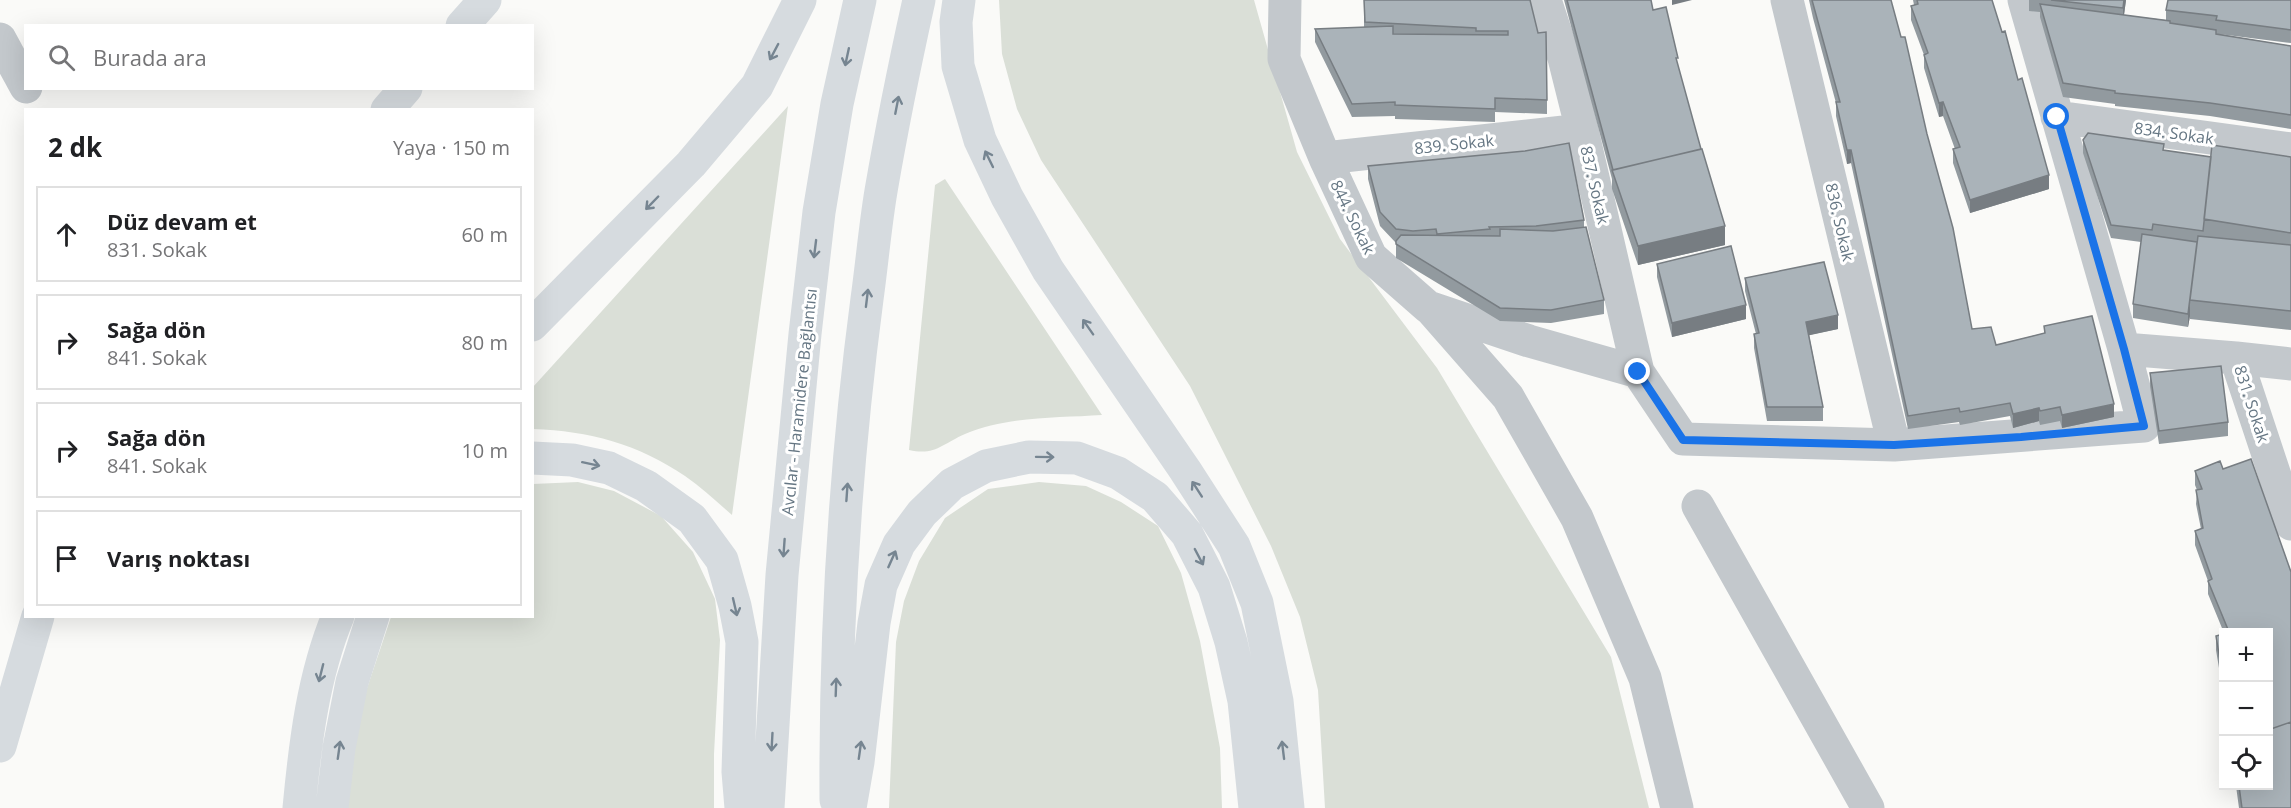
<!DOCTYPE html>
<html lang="tr">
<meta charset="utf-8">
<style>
body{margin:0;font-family:"Open Sans",sans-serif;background:#f6f6f6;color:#202124}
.controls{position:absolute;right:18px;bottom:18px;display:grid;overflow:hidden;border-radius:0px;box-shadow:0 6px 24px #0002}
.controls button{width:54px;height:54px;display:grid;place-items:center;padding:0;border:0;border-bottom:2px solid #e0e0e0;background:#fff;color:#202124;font:30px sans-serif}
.stop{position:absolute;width:18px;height:18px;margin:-14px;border:4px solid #1a73e8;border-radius:50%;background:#fff}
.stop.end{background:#1a73e8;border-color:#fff;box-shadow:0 2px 6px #0008}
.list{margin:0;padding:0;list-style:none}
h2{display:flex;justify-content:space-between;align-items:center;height:78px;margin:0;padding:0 24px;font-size:26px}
h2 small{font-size:20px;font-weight:400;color:#757577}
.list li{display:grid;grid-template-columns:39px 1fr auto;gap:18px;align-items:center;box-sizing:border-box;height:96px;margin:0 12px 12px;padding:0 12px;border:2px solid #e0e0e0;border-radius:0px}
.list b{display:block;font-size:22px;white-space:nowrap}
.list p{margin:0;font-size:20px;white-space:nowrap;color:#757577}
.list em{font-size:20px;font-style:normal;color:#757577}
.icon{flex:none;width:33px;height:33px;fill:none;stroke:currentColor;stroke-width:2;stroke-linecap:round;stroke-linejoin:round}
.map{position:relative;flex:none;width:2291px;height:808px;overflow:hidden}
.search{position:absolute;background:#fff;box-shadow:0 6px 24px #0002;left:24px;top:24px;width:510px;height:66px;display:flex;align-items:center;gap:15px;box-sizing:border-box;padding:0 21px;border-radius:0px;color:#757577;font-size:22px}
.panel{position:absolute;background:#fff;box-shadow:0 6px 24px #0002;left:24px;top:108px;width:510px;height:510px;border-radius:0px}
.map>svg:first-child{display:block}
.green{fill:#dadfd7}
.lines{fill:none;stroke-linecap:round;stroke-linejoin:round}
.minor{stroke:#c3c8cc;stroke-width:33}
.major{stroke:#d6dbdf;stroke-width:33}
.highway{stroke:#d6dbdf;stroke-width:33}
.wall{fill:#929a9f}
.shaded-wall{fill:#777d82}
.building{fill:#aab3b9;stroke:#777d82;stroke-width:1.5}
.oneway{stroke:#768591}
.route{stroke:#1a73e8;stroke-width:8}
.labels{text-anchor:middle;stroke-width:6;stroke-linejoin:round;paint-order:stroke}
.street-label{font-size:16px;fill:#657683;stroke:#fff}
</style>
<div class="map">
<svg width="2291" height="808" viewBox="0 0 2291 808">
<rect width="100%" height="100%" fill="#fafaf8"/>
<path class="green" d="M999,0H1254L1297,152L1340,239L1437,368L1611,657L1649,808H1325L1318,690L1300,617L1271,546L1190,386L1041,160L1017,109L1002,54Z
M788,106L732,515C717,502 702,488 685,476C638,444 589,431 533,429V387Z
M945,179L1102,415C1058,418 1007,416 965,434C942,444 935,456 909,450L935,185Z
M578,482L614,491L661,516L693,552L715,599L720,640L714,754V808H346L357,718L391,617L532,616L533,484Z
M1039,482L1086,486L1121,502L1158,526L1181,573L1200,641L1220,748L1222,808H889L896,642L904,601L919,561L945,518L988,489Z"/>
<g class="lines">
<path class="minor" d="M1285,0L1284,59L1325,158L1371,257L1428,307L1529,341L1638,372
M1545,0L1564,58L1582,130L1638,372L1683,439L1894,445L2144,426L2124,349L2024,0
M1787,0L1894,445
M0,39L26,87
M2057,117L2291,149
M1325,158L1582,130
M1430,308L1508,397L1577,518L1645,678L1677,808
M2124,349L2236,358L2291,524
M2236,358L2291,364
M1698,506L1868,808"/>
<path class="major" d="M462,26L485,0
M387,110L406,88
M0,746L38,616"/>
<path class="highway" d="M959,0L956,22L958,66L980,140L1007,197L1048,270L1185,470L1234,546L1257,603L1277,701L1288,808
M532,325L691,164L757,86L800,0
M532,458L572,460L609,468L646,486L692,519L722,560L735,606L742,642L738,772L741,808
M836,800C835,632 845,465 867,299C872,263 875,227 881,191C892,127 905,63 919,0
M299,808C305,744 313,676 338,616
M332,808L339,748L352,682L373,616
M768,808L782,575L805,334L819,212L837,104L860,0
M850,808L858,762L874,623L881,585L899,544L922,513L952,484L986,466L1029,457L1077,458L1118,473L1155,497L1187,534L1214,587L1231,642L1244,701L1255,808"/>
</g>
<path class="wall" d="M1364,0H1530L1547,100V114L1495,112V122L1395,119V116L1352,117L1315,42V29L1364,27Z
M1564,0H1651L1653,10L1678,67L1725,245L1638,265L1612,189V179Z
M1809,0H1891L1927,134L1972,329L1996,345L2044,333V326L2114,417L2062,428L2060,421L2040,425L2039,421L2013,428L2010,416L1960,425L1959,422L1908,429L1851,163L1847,164L1836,116V103L1813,18Z
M1913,0H1992L2049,189L1970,213L1953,163V149H1955L1943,116L1939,117L1924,68V55L1911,20V6L1914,5Z
M2029,0H2126L2124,15L2166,20V10L2291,0V43L2219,34L2291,46V129L2210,116L2115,106V104L2063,97L2040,17V12L2029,11Z
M2083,140L2164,150L2211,157H2291V330L2190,319V316L2188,327L2133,318V304L2141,242L2111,238L2083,153Z
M1368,166L1584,220V227L1604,300V314L1551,323L1500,321L1396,258V243L1380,226L1368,179Z
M1657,264L1746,319L1672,337L1657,277Z
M1745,278L1838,329L1809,335L1823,407V421H1767L1754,348V334H1756L1745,291Z
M2150,373L2228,422V436L2159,444L2150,386Z
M2251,459L2291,572V808H2239L2236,786H2268V633H2224L2208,594V581L2195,545V531L2201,529L2196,504L2197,490L2195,485V471L2220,461L2223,469Z
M2223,634V692L2216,650V636Z"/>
<path class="shaded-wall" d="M1672,0H1692L1672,5Z
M2124,0H2126L2123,22V8Z
M1943,102V116L1939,117V103Z
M1847,150H1851V163L1847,164Z
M2049,175V189L1970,213V200Z
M1725,226V245L1638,265V246Z
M2190,302V316L2188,327V314Z
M1746,305V319L1672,337V323Z
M1838,315V329L1806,336V322Z
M2114,404V417L2062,428V415Z
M2039,408V421L2013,428V414Z"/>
<path class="building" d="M1364,0H1530L1538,33L1546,32L1547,100L1495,98V109L1395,105V102L1352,104L1315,29L1393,26V34L1508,35V31H1476V28L1365,22Z
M1567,0H1651L1653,10L1666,7L1678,58H1676L1701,149L1613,170Z
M1812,0H1891L1901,37H1905L1927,134L1953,228L1972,329L1991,327L1996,345L2045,333L2044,326L2092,316L2114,404L2062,415L2060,407L2040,411L2039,408L2013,414L2010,403L1960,412L1959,408L1908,416L1851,150H1847L1836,102H1840Z
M1917,0H1992L2002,32L2005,31L2018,80L2022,78L2049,175L1970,200L1953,149L1960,147L1943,102L1939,103L1924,55L1928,53L1911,6L1918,4Z
M2051,0H2124L2123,8Z
M2168,0H2291V30L2216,20L2217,16L2166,10Z
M2040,4L2170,21V23L2216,30V34L2291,46V115L2210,103L2115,93V91L2063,83Z
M2088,133L2164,144L2163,150L2211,157L2203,231L2153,224L2152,230L2111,225L2083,140Z
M1569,143L1584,220L1536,226L1489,227L1490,229L1437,234L1436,229L1413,231L1396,229L1380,212L1368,166L1525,151Z
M2212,145L2291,157V233L2204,219Z
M1702,149L1725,226L1638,246L1612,170Z
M1586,227L1604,300L1551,310L1500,308L1396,244V241L1401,235L1500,236V229L1553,231Z
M2142,234L2197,242L2188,314L2133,304Z
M2198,236L2291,245V311L2190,300Z
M1731,246L1746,305L1672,323L1657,264Z
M1824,262L1838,315L1806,322L1823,407H1767L1754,334L1759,333L1745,278Z
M2221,366L2228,422L2159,431L2150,373Z
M2251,459L2291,572V722L2268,730V633H2227L2229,632L2208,581L2212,579L2195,531L2203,528L2196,490L2202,489L2195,471L2220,461L2223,469Z
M2223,634V678L2216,636Z
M2291,722V808H2242L2239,786H2268V730Z"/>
<defs><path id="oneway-shaft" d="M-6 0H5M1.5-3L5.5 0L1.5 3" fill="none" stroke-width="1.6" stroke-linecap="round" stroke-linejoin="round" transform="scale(1.5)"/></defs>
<g class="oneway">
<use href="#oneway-shaft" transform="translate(774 52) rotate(118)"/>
<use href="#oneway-shaft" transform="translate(847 57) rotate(102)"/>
<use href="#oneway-shaft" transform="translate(897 105) rotate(-79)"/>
<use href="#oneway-shaft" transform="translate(989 159) rotate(-116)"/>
<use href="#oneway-shaft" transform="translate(652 203) rotate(134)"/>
<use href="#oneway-shaft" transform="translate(815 249) rotate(97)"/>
<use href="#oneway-shaft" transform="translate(867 298) rotate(-83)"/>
<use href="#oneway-shaft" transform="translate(1088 327) rotate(-125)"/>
<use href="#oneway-shaft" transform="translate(1045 457) rotate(1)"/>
<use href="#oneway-shaft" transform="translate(591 464) rotate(12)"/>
<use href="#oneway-shaft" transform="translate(1197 489) rotate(-123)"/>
<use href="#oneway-shaft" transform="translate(847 492) rotate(-86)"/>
<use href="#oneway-shaft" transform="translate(784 548) rotate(94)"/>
<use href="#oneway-shaft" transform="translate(1199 557) rotate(62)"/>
<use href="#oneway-shaft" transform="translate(892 559) rotate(-66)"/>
<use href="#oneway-shaft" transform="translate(735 607) rotate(77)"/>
<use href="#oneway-shaft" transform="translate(321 673) rotate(104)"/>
<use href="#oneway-shaft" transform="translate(836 687) rotate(-88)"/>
<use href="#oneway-shaft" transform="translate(772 742) rotate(93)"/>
<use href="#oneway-shaft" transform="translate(339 750) rotate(-82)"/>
<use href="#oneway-shaft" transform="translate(860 750) rotate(-82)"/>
<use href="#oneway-shaft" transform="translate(1283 750) rotate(-97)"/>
</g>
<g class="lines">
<path class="route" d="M1638,372L1683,440L1894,445L2021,437L2144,426L2124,349L2057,117"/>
</g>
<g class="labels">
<g class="street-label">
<text transform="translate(2174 133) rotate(8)" y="6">834. Sokak</text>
<text transform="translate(1454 144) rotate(-6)" y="6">839. Sokak</text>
<text transform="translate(1595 185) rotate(77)" y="6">837. Sokak</text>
<text transform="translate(1353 217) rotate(64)" y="6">844. Sokak</text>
<text transform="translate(1840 222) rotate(77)" y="6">836. Sokak</text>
<text transform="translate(799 402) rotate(-84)" y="6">Avcılar - Haramidere Bağlantısı</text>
<text transform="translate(2252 404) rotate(72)" y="6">831. Sokak</text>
</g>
</g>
</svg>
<div class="controls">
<button>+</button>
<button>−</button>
<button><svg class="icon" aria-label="locate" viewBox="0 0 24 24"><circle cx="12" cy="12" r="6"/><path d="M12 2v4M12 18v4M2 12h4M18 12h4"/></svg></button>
</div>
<div class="stop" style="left:2057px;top:117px"></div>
<div class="stop end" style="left:1638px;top:372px"></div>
<div class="search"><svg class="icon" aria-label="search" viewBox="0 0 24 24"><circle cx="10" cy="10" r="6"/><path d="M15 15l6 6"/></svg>Burada ara</div>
<section class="panel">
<h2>2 dk<small>Yaya · 150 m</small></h2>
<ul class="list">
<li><svg class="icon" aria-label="ahead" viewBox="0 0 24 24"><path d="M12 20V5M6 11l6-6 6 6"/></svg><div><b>Düz devam et</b><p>831. Sokak</p></div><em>60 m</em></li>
<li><svg class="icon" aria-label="right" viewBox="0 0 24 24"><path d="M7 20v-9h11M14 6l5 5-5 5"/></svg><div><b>Sağa dön</b><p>841. Sokak</p></div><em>80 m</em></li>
<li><svg class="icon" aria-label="right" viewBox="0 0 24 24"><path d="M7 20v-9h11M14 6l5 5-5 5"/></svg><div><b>Sağa dön</b><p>841. Sokak</p></div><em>10 m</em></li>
<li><svg class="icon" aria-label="arrive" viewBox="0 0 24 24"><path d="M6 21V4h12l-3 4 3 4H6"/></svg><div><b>Varış noktası</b></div></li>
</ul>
</section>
</div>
